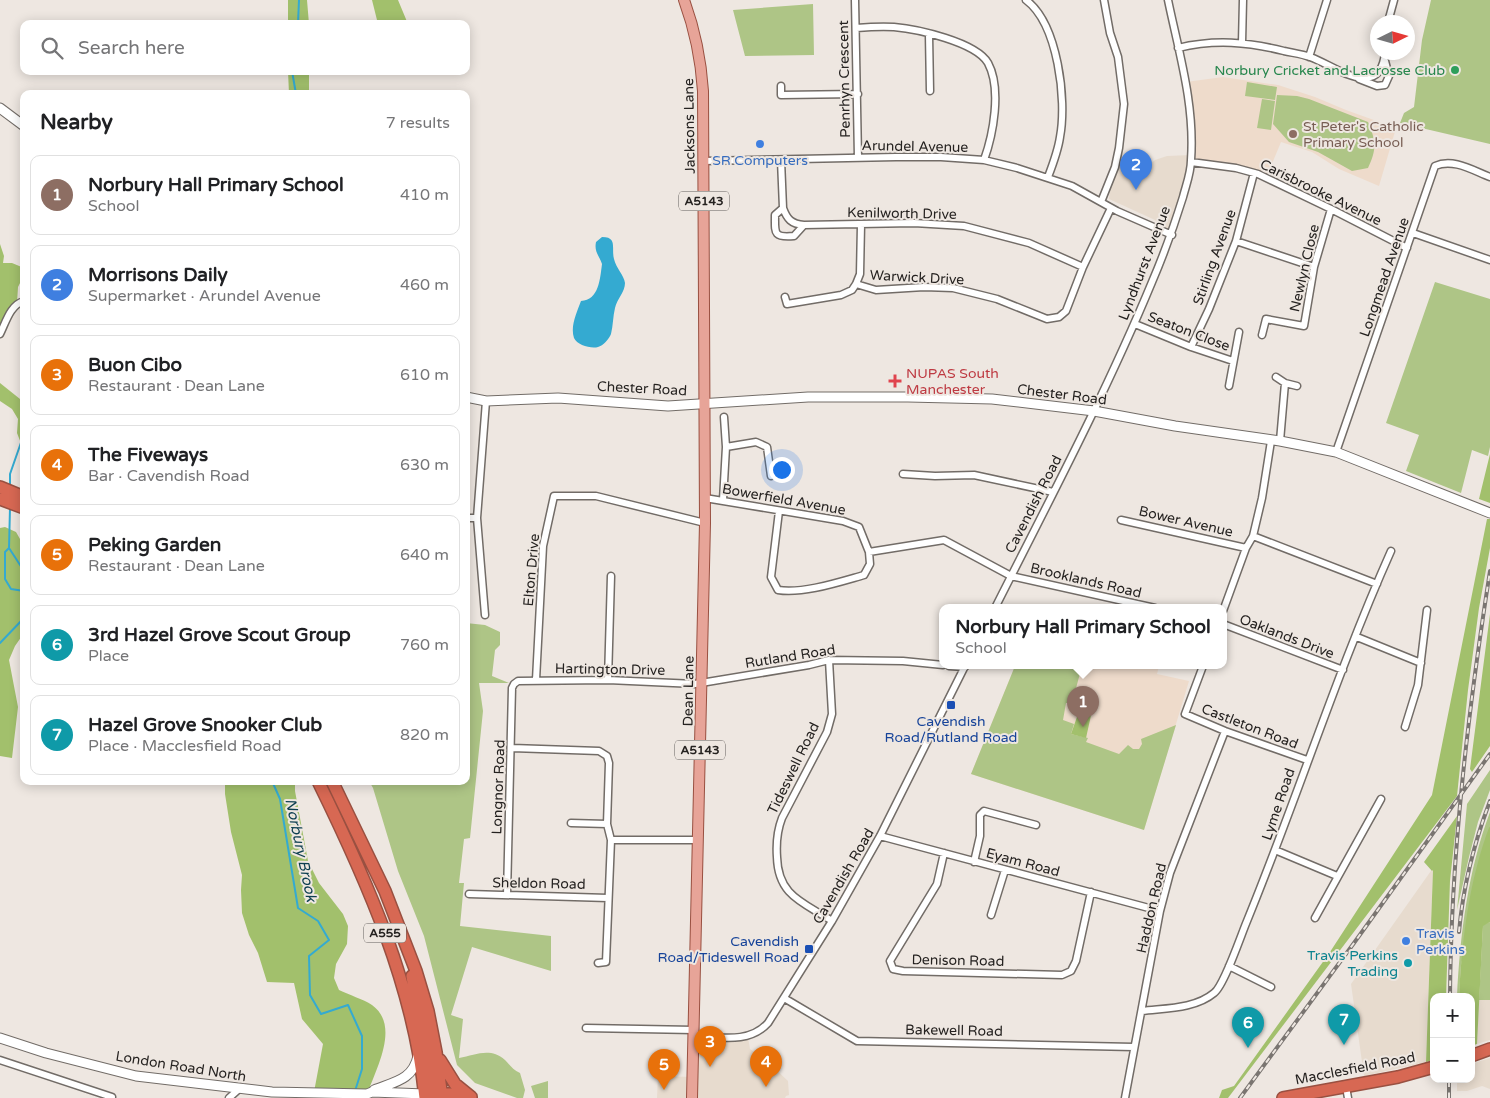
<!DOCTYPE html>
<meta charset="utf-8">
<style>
body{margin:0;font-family:"Varela Round",sans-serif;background:#f6f6f6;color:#202124}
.controls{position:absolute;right:15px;bottom:15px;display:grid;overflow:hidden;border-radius:10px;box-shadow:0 2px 12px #0003}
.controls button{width:45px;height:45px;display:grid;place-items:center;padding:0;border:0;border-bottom:1px solid #e0e0e0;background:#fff;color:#202124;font:25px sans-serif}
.compass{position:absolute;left:1370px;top:15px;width:45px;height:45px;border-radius:50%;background:#fff;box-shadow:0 2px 12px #0003;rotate:85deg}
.you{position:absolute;left:781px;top:469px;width:18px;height:18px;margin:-12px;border:4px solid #fff;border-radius:50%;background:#1a73e8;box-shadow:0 0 0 8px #1a73e833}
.badge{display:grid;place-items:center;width:32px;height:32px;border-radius:50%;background:#1458a8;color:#fff;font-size:16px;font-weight:700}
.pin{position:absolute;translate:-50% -41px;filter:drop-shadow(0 1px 2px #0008)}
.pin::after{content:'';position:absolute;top:26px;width:18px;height:15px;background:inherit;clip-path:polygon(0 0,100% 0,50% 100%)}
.popup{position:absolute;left:939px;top:604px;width:288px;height:65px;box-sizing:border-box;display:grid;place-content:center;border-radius:10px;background:#fff;filter:drop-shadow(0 1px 4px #0005);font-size:16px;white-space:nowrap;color:#757577}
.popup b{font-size:19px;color:#202124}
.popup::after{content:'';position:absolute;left:50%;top:100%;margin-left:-10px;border:10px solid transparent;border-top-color:#fff}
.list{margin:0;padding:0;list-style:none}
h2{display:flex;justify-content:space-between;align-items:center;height:65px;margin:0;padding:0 20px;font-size:21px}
h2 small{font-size:16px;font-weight:400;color:#757577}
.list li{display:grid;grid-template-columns:32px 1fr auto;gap:15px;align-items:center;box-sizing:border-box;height:80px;margin:0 10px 10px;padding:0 10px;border:1px solid #e0e0e0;border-radius:10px}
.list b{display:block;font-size:19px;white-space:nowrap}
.list p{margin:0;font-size:16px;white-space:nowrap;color:#757577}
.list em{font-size:16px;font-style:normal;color:#757577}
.icon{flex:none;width:28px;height:28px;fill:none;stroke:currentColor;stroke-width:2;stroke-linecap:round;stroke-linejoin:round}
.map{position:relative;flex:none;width:1490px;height:1098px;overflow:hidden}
.search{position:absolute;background:#fff;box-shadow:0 2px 12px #0003;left:20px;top:20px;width:450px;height:55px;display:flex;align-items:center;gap:12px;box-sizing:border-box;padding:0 18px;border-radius:10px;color:#757577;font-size:19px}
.panel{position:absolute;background:#fff;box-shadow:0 2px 12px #0003;left:20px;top:90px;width:450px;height:695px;border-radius:10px}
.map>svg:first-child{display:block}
.built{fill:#e7dbce}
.education{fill:#eedbcb}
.green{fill:#aec586}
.forest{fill:#a2c06c}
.water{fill:#34aad1}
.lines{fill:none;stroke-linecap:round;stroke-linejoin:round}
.stream{stroke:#34aad1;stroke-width:2}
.street-casing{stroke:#726c67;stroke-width:9}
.secondary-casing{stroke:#726c67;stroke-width:11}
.primary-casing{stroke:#995041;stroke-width:12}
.highway-casing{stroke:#995041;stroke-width:14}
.street{stroke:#fff;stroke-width:6}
.secondary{stroke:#fff;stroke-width:9}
.primary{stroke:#e7a498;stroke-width:10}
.highway{stroke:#d76853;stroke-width:11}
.rail-casing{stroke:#7a7571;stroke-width:4}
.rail{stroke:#eee7e1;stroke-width:2;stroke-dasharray:5.5;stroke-linecap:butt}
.leisure-dot{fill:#2e9e5b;stroke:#eee7e1;stroke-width:2}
.education-dot{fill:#8d6e63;stroke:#eee7e1;stroke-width:2}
.shop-dot{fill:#3f7fe0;stroke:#eee7e1;stroke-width:2}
.health-dot{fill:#e0444e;stroke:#eee7e1;stroke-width:2}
.transit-dot{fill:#1a4fb4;stroke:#eee7e1;stroke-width:2}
.culture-dot{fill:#0f9aa8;stroke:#eee7e1;stroke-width:2}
.labels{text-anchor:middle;stroke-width:4;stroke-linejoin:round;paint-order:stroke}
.shield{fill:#eee7e1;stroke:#615d5a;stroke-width:1}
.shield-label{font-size:12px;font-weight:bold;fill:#252220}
.leisure-label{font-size:14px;fill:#27864d;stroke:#eee7e1;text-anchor:end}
.street-label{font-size:14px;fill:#252220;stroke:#eee7e1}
.education-label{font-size:14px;fill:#785e54;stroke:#eee7e1;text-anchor:start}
.shop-label{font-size:14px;fill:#366cbe;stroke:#eee7e1}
.health-label{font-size:14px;fill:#be3a42;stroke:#eee7e1;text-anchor:start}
.transit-label{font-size:14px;fill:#164399;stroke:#eee7e1}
.culture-label{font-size:14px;fill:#0d838f;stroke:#eee7e1;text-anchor:end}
.water-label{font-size:15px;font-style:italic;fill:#0d3f50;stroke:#eee7e1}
</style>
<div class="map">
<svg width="1490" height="1098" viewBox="0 0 1490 1098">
<rect width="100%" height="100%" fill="#eee7e1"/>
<path class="built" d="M1191,155L1172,235L1155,220L1109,199L1110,189L1119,161L1148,166L1155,160L1167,156Z
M1433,868L1426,1062L1364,1076L1351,984Z
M1479,1000H1490V1040L1477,1044Z
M694,1036L748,1037L750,1049L768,1062L788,1081L789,1095L786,1096L785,1098H657L658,1076L692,1077Z
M1490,1058V1089L1482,1086L1467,1091H1457V1079H1471V1064Z"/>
<path class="education" d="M1223,77L1278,85L1315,97L1346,110L1396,128L1379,186L1339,169L1312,152L1281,142L1266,178L1258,174L1191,162L1186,82Z
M1015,666H1159L1157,674L1189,681L1144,830L971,774Z"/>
<path class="green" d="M1431,0H1490V144L1400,123L1404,113L1414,107L1422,40Z
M813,4L814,55L745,56L733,10Z
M1247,82L1277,87L1275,100L1245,96Z
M1277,95L1297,96L1309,99L1368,122C1376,141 1377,149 1368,168L1352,171L1318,152L1289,142L1273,124Z
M1262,99L1275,101L1271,130L1257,128Z
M1435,282L1490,299V447L1488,456L1472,450L1461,493L1406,471L1419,435L1386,423Z
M466,623L485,625L500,632V645L495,650L492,676L509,683H479L483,711L470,838L464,839L459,883H464L460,926L551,936V971L472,947L451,1015L463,1019L459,1058C476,1055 490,1047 505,1060C510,1065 513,1070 520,1073L525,1090L523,1098H517L475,1083L457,1065L424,936L398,871L373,788L369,781H466Z
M1015,666H1082L1072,703H1066L1063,720L1074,724L1071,734L1088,738L1086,742L1119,754L1128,745L1133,749H1139L1142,744L1141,739L1176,725L1144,830L971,774Z
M1490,770V790L1478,822L1469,857L1457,910L1467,804Z
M1490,812V825L1461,965L1459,997H1457C1460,935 1468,870 1490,812Z
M1490,922V1000H1479L1483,925Z
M548,1081V1098H535L531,1086Z"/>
<path class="forest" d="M288,0H307L309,24H288Z
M372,0H398L408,24H378Z
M288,71H309V94H289Z
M0,244L4,256L3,263H12L24,268V275L18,287L17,303L0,334Z
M0,383L20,399L24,397V451L17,433L18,419L12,409L0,401Z
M1490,454V503L1479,499Z
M1487,519H1490V548L1479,608L1468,690L1457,796L1228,1098H1219L1222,1090L1234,1086L1330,952L1432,795Z
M5,527L16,532L24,546V633L15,646L9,660L18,707L12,758L0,756V528Z
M1490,614V746L1472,772L1470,769Z
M1084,697L1094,702L1086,738L1071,734Z
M225,781H295V791L308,861L319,883L343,914L348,926L347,944L336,964L334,978L339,990C349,995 363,999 372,1005C400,1025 377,1067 368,1092H314L323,1044L302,1019L294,983L267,982L258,953L249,935L242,913L241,890L242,875L231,832L225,794Z
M1457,816L1450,881L1446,997H1434V1060L1426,1062L1433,870L1432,871L1424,862Z
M1490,825V922L1483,926L1477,1044L1471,1046V997H1459C1462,939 1469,880 1490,825Z"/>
<path class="water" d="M602,237C618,237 611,248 614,259C616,268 624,275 625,283C625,292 617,299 615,308C613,316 613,326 611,334C609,339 603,346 598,347C591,349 577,345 574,338C570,326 577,312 581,301C599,300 600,279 602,264C599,255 594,252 596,242Z"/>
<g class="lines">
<path class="stream" d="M298,24L299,0
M292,71L296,94
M10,485V474L24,434
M10,508L9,548L5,552V579L11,589L24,591
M9,548L24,571
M0,643L24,618
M272,781L280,799L298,908L318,921L329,940L309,956L310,995L321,1014L348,1005L362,1036V1069L355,1091"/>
<defs>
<path id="street" d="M855,0L858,158
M1026,0C1058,24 1067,100 1060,137C1058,151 1053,164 1048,177
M1388,22L1394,0
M856,28C868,27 881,26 894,27C917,29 976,42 988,63C1002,89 993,135 984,160
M929,35L930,91
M1242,43L1243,0
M1178,48C1215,39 1248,42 1284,51C1293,53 1302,54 1310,57C1327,63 1345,77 1364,78C1379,78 1384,66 1385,52
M1309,57L1327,0
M1359,79L1377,86L1385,85L1389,76L1385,61
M781,86V95L858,94
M781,160L783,208L775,215C775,233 773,238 794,236L804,225L914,223L964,226L1029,243L1083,267
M703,161L896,157H941L984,160L1017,168L1072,186L1117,211L1172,235
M1191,162L1236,168L1258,174L1331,209L1407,248
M1101,202L1115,167L1119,148L1124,104L1118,57L1110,33L1104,0
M783,208C787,219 791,224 804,225
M1413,233L1490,260
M1236,241L1314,267
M856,284L876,290L924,287L953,288L997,299L1047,319L1059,317L1066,311L1083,267L1111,208
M785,297L787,304L841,295L852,290L856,284L860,274L861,225
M1135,324L1191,347L1233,361
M0,334C6,322 10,305 24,301
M1262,335L1266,319L1304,326L1314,267L1331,209
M1191,347L1209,309L1236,241L1254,173
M1276,377L1285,383L1297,386
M1229,386L1239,332
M1280,441L1285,383
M726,447L756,442L767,447L771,476
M1336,452L1435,166C1453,158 1472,170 1490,177
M903,474L935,476L974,475L1053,492
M705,498L843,521L859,527L869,552L944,540L1011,576L1155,608
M723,500L726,447L724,417
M779,511L771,577L778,590C803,594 839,582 864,575L870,564L869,552
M466,518H477
M1121,520L1246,548
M1253,536L1377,584
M995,608C1049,501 1106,393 1152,282C1164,254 1174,226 1183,197C1186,185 1191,173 1191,160C1195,105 1179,53 1168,0
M1223,611L1246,548L1253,536L1262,498L1271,441
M485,615L477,518L486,401
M1223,624L1343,670
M1357,637L1421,663
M829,660L832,714L827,732L782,818C777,831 776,843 777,857C778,896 803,902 832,921
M949,666L965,667
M1203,666L1185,714L1225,731L1307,760
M536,680L543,546L554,496H596L705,523
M608,680L611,576
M1405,727L1418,685L1427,610
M512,748L599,751L607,756L609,763L607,824L611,840L606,962L598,963
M571,823L607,824
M880,836L1160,911
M611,840H698
M1275,850L1337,876
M944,853L937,884L890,961L893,969L903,971L1062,975L1071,971L1076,961L1091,892
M974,862L980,836V815L984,811L1036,825
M469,894L608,898
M507,895L512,688L514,684L518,681L608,680L695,684L809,665L829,660L903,661L943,665
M991,915L1005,870
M1315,918L1381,799
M1229,966L1271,987
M784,998L857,1041L1134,1047
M1142,1011C1165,1008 1195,1009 1214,993C1224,986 1241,935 1247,921C1297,799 1337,672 1391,551
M586,1028L694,1030
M694,1036C720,1037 749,1044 768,1023L832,921L880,836L965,666
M0,1060L112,1097
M1346,1087L1348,1098
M229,1098L239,1089
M1125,1098L1160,911L1170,873L1225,731"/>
<path id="secondary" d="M0,108L24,126
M466,397L486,401L558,398L668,406L808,397H908L992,399L1094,411L1175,426L1280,441L1336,452L1490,513
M0,1038L46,1053L136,1076L272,1092L367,1094L372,1092L425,1094
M374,1090C394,1082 413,1080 418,1056"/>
<path id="primary" d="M684,0C695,30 701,60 703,91L705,523L692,1098"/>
<path id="highway" d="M0,487L24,497
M0,499L24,508
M318,781C367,881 414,986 425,1098
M332,781L385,891L416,971L428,1011L436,1052L442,1098
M412,976C415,998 419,1018 424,1039C428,1058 434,1078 432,1098
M1471,1056L1490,1049
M440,1060L455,1084L471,1097
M434,1094H454L471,1097
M1283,1098L1398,1077L1434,1067"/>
</defs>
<use href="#street" class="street-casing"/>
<use href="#secondary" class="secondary-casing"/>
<use href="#primary" class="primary-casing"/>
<use href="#highway" class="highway-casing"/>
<use href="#street" class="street"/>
<use href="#secondary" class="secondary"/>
<use href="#primary" class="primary"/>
<use href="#highway" class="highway"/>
<defs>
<path id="rail" d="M1459,932C1463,887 1474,843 1490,801
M1450,997C1451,854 1468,712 1490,571
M1240,1098L1354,943L1490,754
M1449,1098V1079"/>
</defs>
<use href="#rail" class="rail-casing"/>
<use href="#rail" class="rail"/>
</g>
<circle class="leisure-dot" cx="1455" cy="70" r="5"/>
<circle class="education-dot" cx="1293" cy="134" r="5"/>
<g class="shop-dot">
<circle cx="760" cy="144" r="5"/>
<circle cx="1406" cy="941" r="5"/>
</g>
<path class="health-dot" d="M892.5 373.5h5v5h5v5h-5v5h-5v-5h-5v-5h5z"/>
<g class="transit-dot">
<rect x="946" y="700" width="10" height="10" rx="2.5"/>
<rect x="804" y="944" width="10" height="10" rx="2.5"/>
</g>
<circle class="culture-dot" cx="1408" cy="963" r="5"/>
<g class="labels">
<g class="shield">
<rect x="679" y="191.5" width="50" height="19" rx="4"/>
<rect x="675" y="740.5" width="50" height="19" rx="4"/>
<rect x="364" y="923.5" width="42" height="19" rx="4"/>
</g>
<g class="shield-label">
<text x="704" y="205">A5143</text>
<text x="700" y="754">A5143</text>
<text x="385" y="937">A555</text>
</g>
<g class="leisure-label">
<text x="1445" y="75">Norbury Cricket and Lacrosse Club</text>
</g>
<g class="street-label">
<text transform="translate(844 79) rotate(-91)" y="5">Penrhyn Crescent</text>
<text transform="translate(689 126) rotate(-91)" y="5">Jacksons Lane</text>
<text transform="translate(915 146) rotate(1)" y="5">Arundel Avenue</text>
<text transform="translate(1321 192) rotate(26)" y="5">Carisbrooke Avenue</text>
<text transform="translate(902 213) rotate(1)" y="5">Kenilworth Drive</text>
<text transform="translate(1214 257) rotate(-70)" y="5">Stirling Avenue</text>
<text transform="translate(1144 263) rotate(-69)" y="5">Lyndhurst Avenue</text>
<text transform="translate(1304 268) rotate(-77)" y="5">Newlyn Close</text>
<text transform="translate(917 277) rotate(3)" y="5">Warwick Drive</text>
<text transform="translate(1384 277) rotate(-71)" y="5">Longmead Avenue</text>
<text transform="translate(1189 331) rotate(21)" y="5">Seaton Close</text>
<text transform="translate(642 388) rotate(3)" y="5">Chester Road</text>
<text transform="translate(1062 394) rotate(7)" y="5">Chester Road</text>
<text transform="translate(784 499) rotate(10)" y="5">Bowerfield Avenue</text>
<text transform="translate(1033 504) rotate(-63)" y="5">Cavendish Road</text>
<text transform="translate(1186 521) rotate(13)" y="5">Bower Avenue</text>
<text transform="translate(531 570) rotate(-85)" y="5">Elton Drive</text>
<text transform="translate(1086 580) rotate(13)" y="5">Brooklands Road</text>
<text transform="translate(1287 636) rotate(21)" y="5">Oaklands Drive</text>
<text transform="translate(790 656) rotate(-9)" y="5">Rutland Road</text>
<text transform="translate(610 669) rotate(1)" y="5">Hartington Drive</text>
<text transform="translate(688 691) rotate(-89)" y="5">Dean Lane</text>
<text transform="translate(1250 726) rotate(21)" y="5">Castleton Road</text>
<text transform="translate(793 768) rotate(-64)" y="5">Tideswell Road</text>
<text transform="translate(498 787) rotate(-88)" y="5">Longnor Road</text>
<text transform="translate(1278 804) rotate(-71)" y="5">Lyme Road</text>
<text transform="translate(1023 862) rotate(15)" y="5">Eyam Road</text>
<text transform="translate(843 876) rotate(-60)" y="5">Cavendish Road</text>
<text transform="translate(539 883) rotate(1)" y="5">Sheldon Road</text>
<text transform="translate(1151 908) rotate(-77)" y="5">Haddon Road</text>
<text transform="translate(958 960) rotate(1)" y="5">Denison Road</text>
<text transform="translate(954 1030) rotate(1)" y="5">Bakewell Road</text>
<text transform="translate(181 1066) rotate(9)" y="5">London Road North</text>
<text transform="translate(1355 1068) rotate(-11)" y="5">Macclesfield Road</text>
</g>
<g class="education-label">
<text x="1303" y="131">St Peter's Catholic<tspan x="1303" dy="16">Primary School</tspan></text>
</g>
<g class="shop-label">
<text x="760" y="165">SR Computers</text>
<text x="1416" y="938" text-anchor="start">Travis<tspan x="1416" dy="16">Perkins</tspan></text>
</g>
<g class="health-label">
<text x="906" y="378">NUPAS South<tspan x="906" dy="16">Manchester</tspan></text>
</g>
<g class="transit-label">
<text x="951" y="726">Cavendish<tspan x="951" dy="16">Road/Rutland Road</tspan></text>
<text x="799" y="946" text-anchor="end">Cavendish<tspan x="799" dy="16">Road/Tideswell Road</tspan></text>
</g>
<g class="culture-label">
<text x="1398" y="960">Travis Perkins<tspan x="1398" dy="16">Trading</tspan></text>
</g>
<g class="water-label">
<text transform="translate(301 850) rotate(78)" y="5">Norbury Brook</text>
</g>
</g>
</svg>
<div class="controls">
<button>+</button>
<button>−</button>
</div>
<svg class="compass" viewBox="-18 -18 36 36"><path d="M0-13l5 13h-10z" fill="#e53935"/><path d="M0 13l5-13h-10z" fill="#757577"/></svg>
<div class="you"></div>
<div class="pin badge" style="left:1083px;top:727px;background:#8d6e63">1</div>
<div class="popup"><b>Norbury Hall Primary School</b>School</div>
<div class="pin badge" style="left:1136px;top:190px;background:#3f7fe0">2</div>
<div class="pin badge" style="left:710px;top:1067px;background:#e8710a">3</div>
<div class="pin badge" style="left:766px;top:1087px;background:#e8710a">4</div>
<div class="pin badge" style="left:664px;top:1090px;background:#e8710a">5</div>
<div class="pin badge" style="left:1248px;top:1048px;background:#0f9aa8">6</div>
<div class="pin badge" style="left:1344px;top:1045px;background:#0f9aa8">7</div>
<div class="search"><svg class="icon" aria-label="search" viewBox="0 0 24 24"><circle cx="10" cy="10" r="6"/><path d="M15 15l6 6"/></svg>Search here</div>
<section class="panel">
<h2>Nearby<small>7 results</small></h2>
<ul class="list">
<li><span class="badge" style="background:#8d6e63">1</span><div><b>Norbury Hall Primary School</b><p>School</p></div><em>410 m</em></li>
<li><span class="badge" style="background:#3f7fe0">2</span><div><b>Morrisons Daily</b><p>Supermarket · Arundel Avenue</p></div><em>460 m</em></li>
<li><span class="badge" style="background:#e8710a">3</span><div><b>Buon Cibo</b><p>Restaurant · Dean Lane</p></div><em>610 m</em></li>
<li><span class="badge" style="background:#e8710a">4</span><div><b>The Fiveways</b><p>Bar · Cavendish Road</p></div><em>630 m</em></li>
<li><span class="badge" style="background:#e8710a">5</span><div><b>Peking Garden</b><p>Restaurant · Dean Lane</p></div><em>640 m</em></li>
<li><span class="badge" style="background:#0f9aa8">6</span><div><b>3rd Hazel Grove Scout Group</b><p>Place</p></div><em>760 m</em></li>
<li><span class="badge" style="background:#0f9aa8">7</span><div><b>Hazel Grove Snooker Club</b><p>Place · Macclesfield Road</p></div><em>820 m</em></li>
</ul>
</section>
</div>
